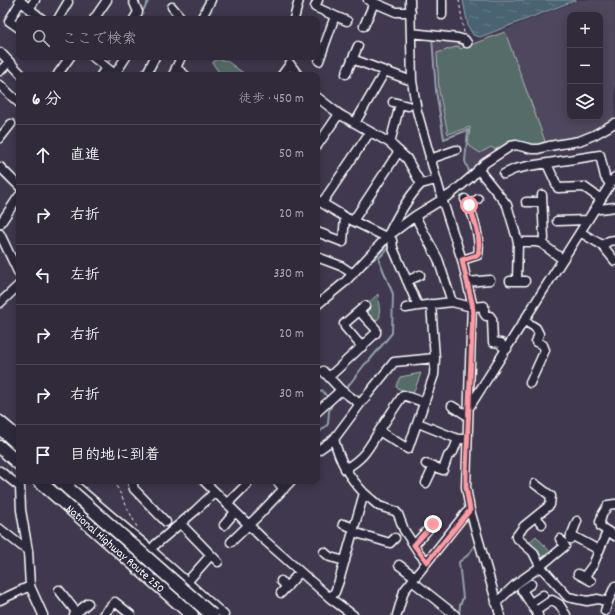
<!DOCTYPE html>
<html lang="ja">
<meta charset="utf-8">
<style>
body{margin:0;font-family:Dekko,"Klee One",sans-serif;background:#3c3645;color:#f1f3f6}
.controls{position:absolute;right:12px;top:12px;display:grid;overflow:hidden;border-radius:8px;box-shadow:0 2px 10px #0003}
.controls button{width:36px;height:36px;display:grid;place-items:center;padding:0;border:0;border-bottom:1px solid #4b4654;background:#302a3a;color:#f1f3f6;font:20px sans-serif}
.stop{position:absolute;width:12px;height:12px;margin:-9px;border:3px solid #ff9aa2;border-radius:50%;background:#fff}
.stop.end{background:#ff9aa2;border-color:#fff;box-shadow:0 1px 4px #0008}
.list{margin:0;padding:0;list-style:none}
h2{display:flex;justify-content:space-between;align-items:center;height:52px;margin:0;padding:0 16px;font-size:17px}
h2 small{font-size:13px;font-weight:400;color:#a8a7af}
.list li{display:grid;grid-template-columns:26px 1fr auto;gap:12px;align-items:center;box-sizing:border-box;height:60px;padding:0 16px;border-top:1px solid #4b4654}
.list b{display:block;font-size:15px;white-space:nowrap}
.list em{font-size:13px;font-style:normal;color:#a8a7af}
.icon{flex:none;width:22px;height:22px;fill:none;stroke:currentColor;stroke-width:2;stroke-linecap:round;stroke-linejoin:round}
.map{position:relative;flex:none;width:615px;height:615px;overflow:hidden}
.search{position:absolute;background:#302a3a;box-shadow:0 2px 10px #0003;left:16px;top:16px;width:304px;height:44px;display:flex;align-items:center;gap:10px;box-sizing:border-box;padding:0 14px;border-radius:8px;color:#a8a7af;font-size:15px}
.panel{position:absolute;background:#302a3a;box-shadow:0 2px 10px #0003;left:16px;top:72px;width:304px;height:412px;border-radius:8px}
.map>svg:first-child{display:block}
.built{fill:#50465d;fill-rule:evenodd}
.green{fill:#566c67;stroke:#aab6b3}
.water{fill:url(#water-ripples);stroke:#92a2aa}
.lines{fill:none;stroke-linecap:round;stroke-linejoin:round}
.stream{stroke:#92a2aa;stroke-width:2}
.minor-casing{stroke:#fff;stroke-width:11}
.highway-casing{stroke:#fff;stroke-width:15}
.path{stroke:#fff;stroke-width:1;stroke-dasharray:3 3;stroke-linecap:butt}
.minor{stroke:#2f2a3d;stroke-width:8}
.highway{stroke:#2f2a3d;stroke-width:12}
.highway-bridge-casing{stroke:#fff;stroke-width:15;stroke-linecap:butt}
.highway-bridge{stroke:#2f2a3d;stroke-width:12}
.route{stroke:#ff9aa2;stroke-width:5}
.labels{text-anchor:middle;stroke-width:3.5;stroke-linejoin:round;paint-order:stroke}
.street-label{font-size:12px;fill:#fff;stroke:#2f2a3d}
</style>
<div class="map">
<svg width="615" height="615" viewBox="0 0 615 615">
<defs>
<pattern id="water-ripples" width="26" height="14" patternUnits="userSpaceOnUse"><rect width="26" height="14" fill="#4a6472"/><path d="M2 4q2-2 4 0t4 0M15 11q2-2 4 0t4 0" fill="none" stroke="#657b87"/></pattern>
</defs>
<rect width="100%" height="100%" fill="#40384e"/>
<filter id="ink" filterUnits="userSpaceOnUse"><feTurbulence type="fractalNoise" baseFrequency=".025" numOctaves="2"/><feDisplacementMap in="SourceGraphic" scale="8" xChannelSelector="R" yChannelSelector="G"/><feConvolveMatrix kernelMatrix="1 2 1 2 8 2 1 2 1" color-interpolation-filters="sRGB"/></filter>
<g filter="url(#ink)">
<path class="built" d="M580,0H615V119L587,135L542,146L520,144L471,173L466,160L469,129L444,138L437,91L433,39L461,41L464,46ZM570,15H600V117H570Z"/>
<path class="green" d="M505,32L545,141L537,146C517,140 513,138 496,150L491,147L480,153L468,145L470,127L448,134L439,91L437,53L459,46L460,49Z
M217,59L227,61L246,75H221L213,64V62Z
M378,294L380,317L376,321L370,316L368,318C360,307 371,301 378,294Z
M421,373L413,394L408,391L407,393L396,387L400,377Z
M536,536L551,553L541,562L527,544Z"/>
<path class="water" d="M463,0H576L480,37L473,35L468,26Z"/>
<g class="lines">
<path class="stream" d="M141,14L149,0
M432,31L438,32
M432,37L436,91L444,139L468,130L465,161L470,174
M107,64L112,57
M317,92L347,114
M396,143L410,155L413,161
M370,225L381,230
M373,260L390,242
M361,270L368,265
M345,390L365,364L369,361L392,333L393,294L379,260V258L391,245
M317,394L322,390L328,398
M317,433L322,430L328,424L329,411L333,402
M459,615L460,605L463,598L459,562L468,555L477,542"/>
<defs>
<path id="minor" d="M19,0L42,19
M133,0L138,12L134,19
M318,0L315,7L335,16L319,61
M368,0L396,12H411
M410,0L412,81L417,111L442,199L445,208L462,260L472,303L466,487L470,510L500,615
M172,7L182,19
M29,9L35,0
M442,15V0
M335,16L347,21
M58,19L68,2
M94,19L107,0
M201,19L211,0
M294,19L299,0
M364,26L374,3
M19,28L9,21L21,1
M411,33L458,38L465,40L467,43
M1,53L22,75
M93,57L116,75
M352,59L412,81
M176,68L185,75
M0,71L9,62
M58,74L70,57
M115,74L126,57
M346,74L358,46
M101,75L106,68
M146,75L155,57
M173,75L181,57
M282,75L290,64L298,75
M0,85L19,103
M317,97L339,114L390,143L407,159L421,184L436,180
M393,102L408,106
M355,123L385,71
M0,138L11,124
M390,143L400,104
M317,146L339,114
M430,159L456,150
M547,164L558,188L584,187L601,199
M0,167L19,186
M478,169L507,205L518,242L517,281
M504,174L515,169L529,166L600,155L605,177L610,184
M317,200L345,217L392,240L393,248L418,306L452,302L438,259L415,216
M526,202H542
M322,203L370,132
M469,205L478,199
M596,207L600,209L615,207
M353,221L399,151
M557,221L587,220
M0,224L19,196
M317,232L343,242L345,217
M580,232L602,245L615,261
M0,234L19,274
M388,235C397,217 407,198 421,184
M518,242H536L541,243L562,259
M541,243L544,239L542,195
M602,245L609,241L615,240
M317,257L341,266L353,274
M462,260L478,255C481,241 473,212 465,199
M407,281L420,275
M510,281H525
M467,282L490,280
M452,302L472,307L484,306V313L486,316H490L492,319L493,342L501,343L502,346L507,349
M0,303L19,285
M317,305L345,282L387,237L415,216L451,194L470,178L485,163L511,146L516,145L532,149H538L549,146L579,141L594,135L615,123
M406,308L418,306
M525,321L536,328L539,334L536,342L543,345L545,350L530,383
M362,347L345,327L344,324L365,306
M323,371L341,390L360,404
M329,377L376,333V329L359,311
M452,406L468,416
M470,406L615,177
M317,412L341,390
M0,420L19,436
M418,423L458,439H464
M379,431L403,395L423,402
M317,451L334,439L360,404L394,362L435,358
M426,464L443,470L448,456L453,452L458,439
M345,469C364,458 368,449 379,431L408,449L434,375L435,358L431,304
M0,471L20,487L21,510L28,551L30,586L43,615
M70,481L150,549L224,615
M132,481L134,489L166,522
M204,481L262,538L330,598L353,615
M277,481L284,489
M426,483L434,466
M535,484L551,496L550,505L524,526L516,537L533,552L540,566L568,597L587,601L598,599L608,602L615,586
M364,493L379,506L395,511L398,514L404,530L419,553L427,562
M227,504L247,484
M615,504L608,505L602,515L600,522L601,527L615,536
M536,517L542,524
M181,524L218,562
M343,524L354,528
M224,525L235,512
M0,529L28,551
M353,532L390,543L395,538
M571,535L599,550
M570,539L577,521
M231,542L258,516L291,481
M155,545L195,511L215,492
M414,545L433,524
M324,552L330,557L345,561
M399,565L415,577
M578,574L591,581
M584,577L593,565L607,532
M281,581L287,587
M412,581L455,615
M187,582L211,555
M531,584L522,590L538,615
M59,590L77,613
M281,593L300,572
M330,598L335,592L339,581L364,493C348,476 340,462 334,439
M0,600L30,586
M496,603L516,584L537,569L565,546L560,539
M531,603L543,595
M536,611L552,600L559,604L566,615
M605,611L608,602
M74,615L88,603
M103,615L115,602L131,615
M397,615L404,591L466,513L470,510"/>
<g id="highway">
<path d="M0,428L19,445"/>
<path d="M0,447L19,464"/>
<path id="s1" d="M39,481L192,615"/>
<path d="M60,481L70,490"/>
</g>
</defs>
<use href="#minor" class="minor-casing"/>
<use href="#highway" class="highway-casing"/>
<path class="path" d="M459,0L464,33
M114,481L137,527"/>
<use href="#minor" class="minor"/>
<use href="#highway" class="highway"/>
<defs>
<path id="highway-bridge" d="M70,490L212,615"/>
</defs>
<use href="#highway-bridge" class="highway-bridge-casing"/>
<use href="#highway-bridge" class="highway-bridge"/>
</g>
</g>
<g class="lines" filter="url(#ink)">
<path class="route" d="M433,524L414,545L427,562L470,510L466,487V472L473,312L472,303L462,260L478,255C482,239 474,220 469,205"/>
</g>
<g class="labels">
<g class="street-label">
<text dy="4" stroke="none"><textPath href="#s1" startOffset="102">National Highway Route 250</textPath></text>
</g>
</g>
</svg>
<div class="controls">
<button>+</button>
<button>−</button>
<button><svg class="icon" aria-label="layers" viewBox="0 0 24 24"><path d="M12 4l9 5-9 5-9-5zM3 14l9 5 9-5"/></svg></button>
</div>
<div class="stop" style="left:469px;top:205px"></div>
<div class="stop end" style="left:433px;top:524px"></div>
<div class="search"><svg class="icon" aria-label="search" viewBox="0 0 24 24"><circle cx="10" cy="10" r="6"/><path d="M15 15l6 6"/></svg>ここで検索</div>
<section class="panel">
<h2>6 分<small>徒歩 · 450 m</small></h2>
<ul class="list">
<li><svg class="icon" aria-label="ahead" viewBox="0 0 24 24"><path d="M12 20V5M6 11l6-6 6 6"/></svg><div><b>直進</b></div><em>50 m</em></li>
<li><svg class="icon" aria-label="right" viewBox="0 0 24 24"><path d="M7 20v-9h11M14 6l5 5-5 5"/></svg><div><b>右折</b></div><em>20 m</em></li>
<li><svg class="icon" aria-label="left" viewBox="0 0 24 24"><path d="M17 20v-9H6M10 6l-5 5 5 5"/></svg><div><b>左折</b></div><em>330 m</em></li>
<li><svg class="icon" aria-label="right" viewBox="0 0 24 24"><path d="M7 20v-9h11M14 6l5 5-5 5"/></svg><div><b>右折</b></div><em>20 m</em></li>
<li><svg class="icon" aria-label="right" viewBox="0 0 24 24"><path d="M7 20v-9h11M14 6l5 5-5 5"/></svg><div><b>右折</b></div><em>30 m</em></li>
<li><svg class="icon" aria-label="arrive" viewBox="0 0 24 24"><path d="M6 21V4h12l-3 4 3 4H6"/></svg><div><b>目的地に到着</b></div></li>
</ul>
</section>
</div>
